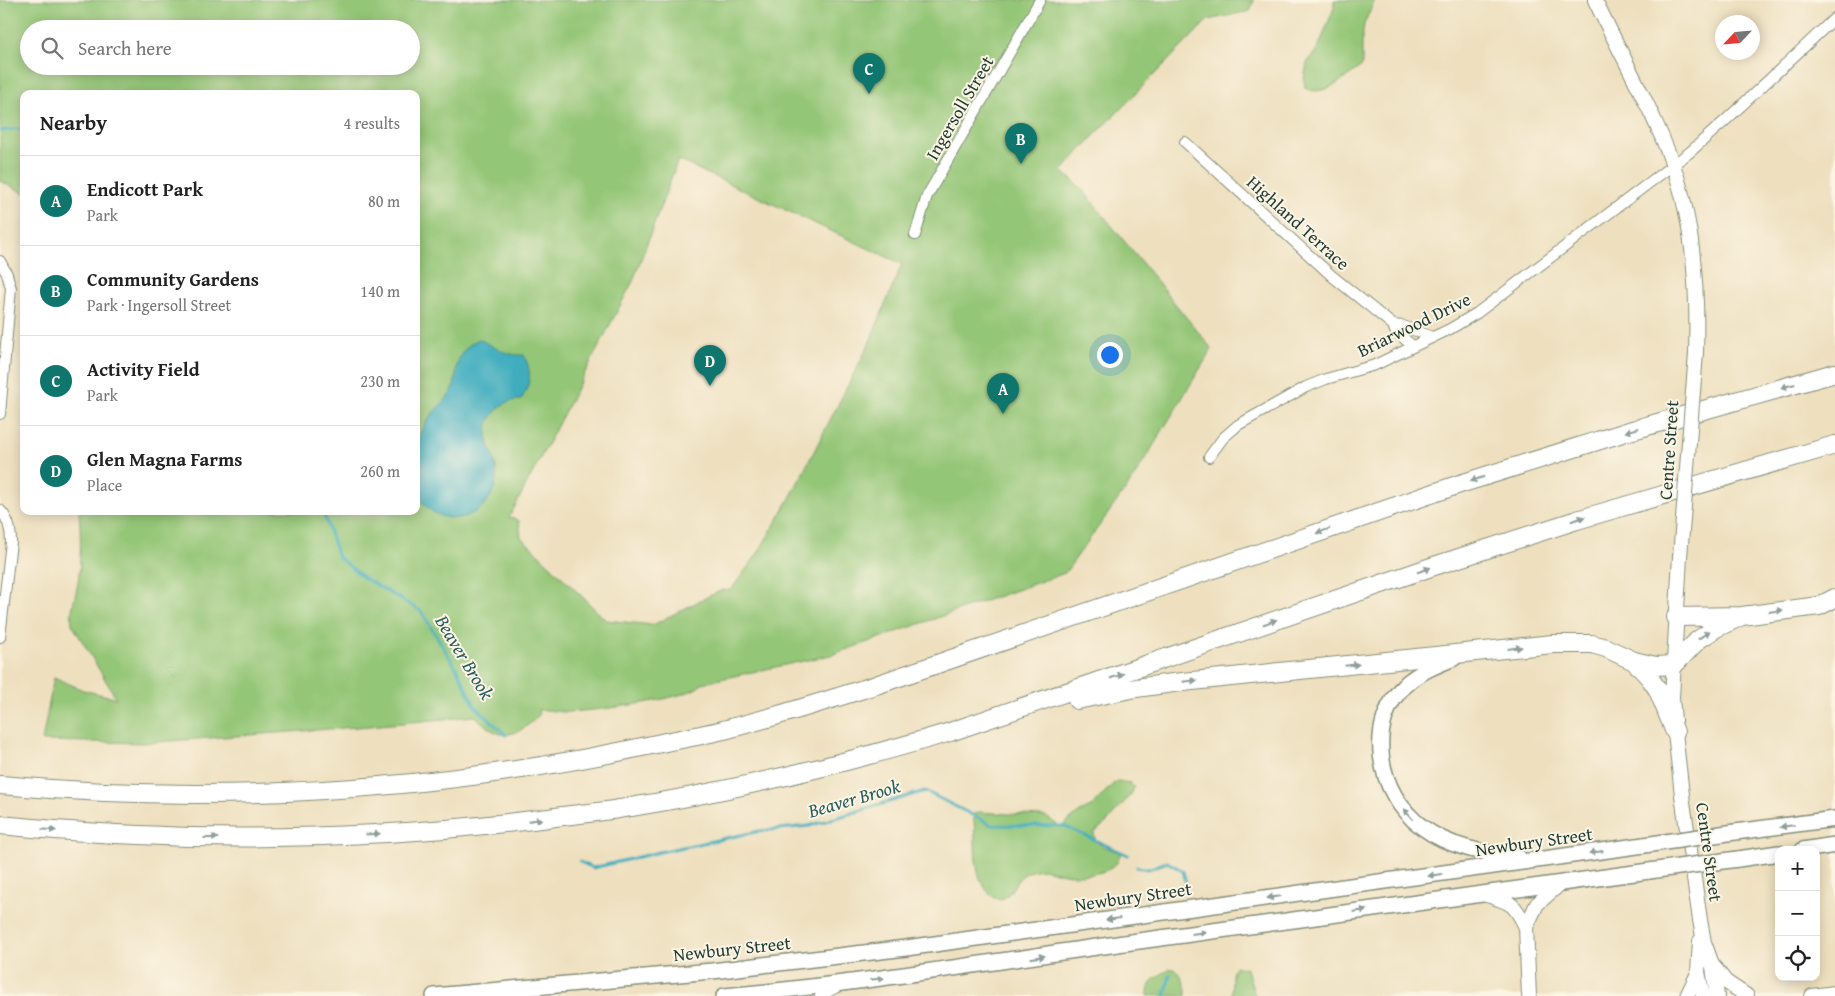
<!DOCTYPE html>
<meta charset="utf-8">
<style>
body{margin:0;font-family:"Gentium Book Plus",serif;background:#f6f6f6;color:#222}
.controls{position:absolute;right:15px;bottom:15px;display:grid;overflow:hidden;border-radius:10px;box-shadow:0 2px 12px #0003}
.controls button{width:45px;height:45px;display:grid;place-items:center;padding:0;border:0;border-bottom:1px solid #e0e0e0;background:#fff;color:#222;font:25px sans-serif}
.compass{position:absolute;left:1715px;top:15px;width:45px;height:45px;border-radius:50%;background:#fff;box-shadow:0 2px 12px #0003;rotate:244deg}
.you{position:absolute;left:1109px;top:354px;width:18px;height:18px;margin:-12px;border:4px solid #fff;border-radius:50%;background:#1a73e8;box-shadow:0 0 0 8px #1a73e833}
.badge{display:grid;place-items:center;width:32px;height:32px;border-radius:50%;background:#0f766e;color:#fff;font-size:16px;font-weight:700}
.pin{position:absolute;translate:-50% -41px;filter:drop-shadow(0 1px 2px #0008)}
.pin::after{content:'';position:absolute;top:26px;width:18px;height:15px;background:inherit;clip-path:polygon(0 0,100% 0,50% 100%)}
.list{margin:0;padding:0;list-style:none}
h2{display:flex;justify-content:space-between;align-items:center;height:65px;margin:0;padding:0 20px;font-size:21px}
h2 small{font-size:16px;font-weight:400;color:#767676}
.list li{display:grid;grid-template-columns:32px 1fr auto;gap:15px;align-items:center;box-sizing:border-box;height:90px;padding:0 20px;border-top:1px solid #e0e0e0}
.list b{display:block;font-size:19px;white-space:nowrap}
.list p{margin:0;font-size:16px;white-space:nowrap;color:#767676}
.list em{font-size:16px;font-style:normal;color:#767676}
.icon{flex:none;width:28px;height:28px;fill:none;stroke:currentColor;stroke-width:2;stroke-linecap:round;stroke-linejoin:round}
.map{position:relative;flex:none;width:1835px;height:996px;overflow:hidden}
.search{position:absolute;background:#fff;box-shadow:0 2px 12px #0003;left:20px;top:20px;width:400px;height:55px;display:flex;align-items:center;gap:12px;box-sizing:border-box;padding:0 18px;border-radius:28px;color:#767676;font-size:19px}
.panel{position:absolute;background:#fff;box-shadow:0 2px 12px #0003;left:20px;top:90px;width:400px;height:425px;border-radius:10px}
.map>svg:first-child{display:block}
.green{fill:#94c677;stroke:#5a8256;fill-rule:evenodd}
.water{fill:#41adbf;stroke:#30757a}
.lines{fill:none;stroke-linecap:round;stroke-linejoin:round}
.stream{stroke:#41adbf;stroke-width:3}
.minor-casing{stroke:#868e7a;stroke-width:12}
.secondary-casing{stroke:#868e7a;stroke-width:16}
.primary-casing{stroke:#868e7a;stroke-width:18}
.motorway-casing{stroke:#868e7a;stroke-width:20}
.minor{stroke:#fff;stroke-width:10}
.secondary{stroke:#fff;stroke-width:14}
.primary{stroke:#fff;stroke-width:15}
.motorway{stroke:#fff;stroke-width:18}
.secondary-bridge-casing{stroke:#868e7a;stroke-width:16;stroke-linecap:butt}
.primary-bridge-casing{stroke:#868e7a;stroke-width:18;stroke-linecap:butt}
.secondary-bridge{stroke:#fff;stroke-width:14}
.primary-bridge{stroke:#fff;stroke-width:15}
.oneway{fill:#8f9e9a}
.labels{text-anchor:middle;stroke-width:4;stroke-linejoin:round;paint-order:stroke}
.street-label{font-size:18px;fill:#1f3d34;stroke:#fcf5e5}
.water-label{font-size:19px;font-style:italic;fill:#295f5e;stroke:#fcf5e5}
</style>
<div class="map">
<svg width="1835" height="996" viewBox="0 0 1835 996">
<rect width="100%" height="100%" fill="#fcf5e5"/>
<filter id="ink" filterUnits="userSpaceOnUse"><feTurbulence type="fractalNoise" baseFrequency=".02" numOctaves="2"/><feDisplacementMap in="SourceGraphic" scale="10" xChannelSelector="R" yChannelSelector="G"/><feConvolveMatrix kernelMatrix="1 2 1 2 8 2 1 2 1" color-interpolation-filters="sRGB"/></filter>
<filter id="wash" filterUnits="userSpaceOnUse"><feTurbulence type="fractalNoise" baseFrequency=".0096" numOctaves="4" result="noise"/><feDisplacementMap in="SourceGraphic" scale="20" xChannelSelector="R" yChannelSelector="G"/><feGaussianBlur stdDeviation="1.12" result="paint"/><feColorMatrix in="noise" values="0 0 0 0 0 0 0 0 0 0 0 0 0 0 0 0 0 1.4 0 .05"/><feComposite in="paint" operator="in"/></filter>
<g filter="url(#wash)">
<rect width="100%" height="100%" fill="#eee0bf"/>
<path class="green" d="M0,0H1254L1250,11L1208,20L1090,140L1062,171L1081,188L1212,349L1133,479L1065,573L831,655L702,683C694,700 586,712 565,712C556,712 548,709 538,710L539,715C531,724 515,737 501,734C491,732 482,722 475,716L370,726L143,743L42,741L54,677L83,690L116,698L72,624C70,609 76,596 78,582C81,558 81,535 79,511H416V94H24V193L0,181ZM29,29H411V66H29ZM678,160L902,264L868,346L790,498L758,553L731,590H722L705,598L653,625L606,620L521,537L519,521L514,518H509L633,281Z
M1334,0H1375L1364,24L1362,39V66C1347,76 1323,99 1305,88L1304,79L1307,63L1318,48L1334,8Z
M1118,781L1130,783L1134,787L1132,793L1108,821L1094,833C1095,847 1109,848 1121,853C1119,857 1118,863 1114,866C1104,875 1078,876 1065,874C1054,873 1047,867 1035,870C1030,871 1022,875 1019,879C1012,887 1005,908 991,895C969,874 978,840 973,814L979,812L1040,816L1046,817L1061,827L1080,812L1091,807L1113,784Z
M1235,966L1247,969L1255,996H1231C1233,983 1229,978 1235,966Z
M1170,969H1175C1182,977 1187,985 1186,996H1148C1148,979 1157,977 1170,969Z"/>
<path class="water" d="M480,339C495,348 507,356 524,355C532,372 531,384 521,400C512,400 505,402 498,409C476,431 493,446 496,469C499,493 482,515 458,518C440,520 422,508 417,491C415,483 416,473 416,464C416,456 415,446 418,438C422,429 427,419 434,412C439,405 448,399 451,392C456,384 455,375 457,366C459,354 469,342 480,339Z"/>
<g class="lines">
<path class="stream" d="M0,131L24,128
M323,511L338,557L364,578L421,611L457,669L475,706L506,735
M580,862L593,868L659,852L760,831L809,826L925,791L992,825L1064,826L1128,855
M1137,867L1148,869L1167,862L1183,871L1186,884
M1165,996L1170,975"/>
</g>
</g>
<g filter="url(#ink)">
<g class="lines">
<defs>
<path id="minor" d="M1185,142L1332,276L1393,325L1395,331L1413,346
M915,235L927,196L1040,0
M0,261L7,274L11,288L0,414
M1393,325L1403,326L1432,337
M1209,457L1223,438L1238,425L1306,387L1326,379L1375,365L1450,329L1477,313L1690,152L1727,119L1835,18
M0,510C9,519 11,530 11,542L0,637
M820,996L837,987"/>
<path id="secondary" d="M1595,0C1621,55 1652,108 1673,165C1694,224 1698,290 1696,353
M1680,557L1672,697L1675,732L1682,795L1700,920L1704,942L1713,967L1717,996
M1484,894C1511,903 1513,901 1526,927
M1700,941L1698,972L1703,996
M1714,967L1726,982L1747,996
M1529,996L1526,927L1537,904L1561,883
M1687,996L1698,973
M1812,996L1835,993"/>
<path id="primary" d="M1454,658C1437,665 1421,671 1407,683C1364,722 1377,794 1422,827C1450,848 1485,853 1519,858
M1735,832L1835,819
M1803,850L1835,845
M1738,859L1779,853
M434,996L712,971L906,948L1644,845
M724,996C858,984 991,962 1124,943C1299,919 1474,896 1649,871"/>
<path id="motorway" d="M1676,617L1742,616L1819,606L1835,598
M1634,661L1649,677L1658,690L1675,732
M1077,700L1136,688L1173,683L1553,644H1592L1606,648L1634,661L1656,666L1674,665L1698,640L1716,628L1742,616
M0,785C222,805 444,791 661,743C685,738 710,734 735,727C782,715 829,700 876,685L1460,484L1629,431L1835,373
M0,825C183,844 367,841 549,818C576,814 604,812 631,807C738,790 846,763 950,732L1431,567L1577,520L1835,445"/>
</defs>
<use href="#minor" class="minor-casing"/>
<use href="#secondary" class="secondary-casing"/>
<use href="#primary" class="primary-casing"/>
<use href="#motorway" class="motorway-casing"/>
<use href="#minor" class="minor"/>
<use href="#secondary" class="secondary"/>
<use href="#primary" class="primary"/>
<use href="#motorway" class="motorway"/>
<defs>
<path id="secondary-bridge" d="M1680,557L1696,353"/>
<path id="primary-bridge" d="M1644,845L1735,832
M1649,871L1738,859"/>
</defs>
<use href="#secondary-bridge" class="secondary-bridge-casing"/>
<use href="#primary-bridge" class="primary-bridge-casing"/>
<use href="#secondary-bridge" class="secondary-bridge"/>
<use href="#primary-bridge" class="primary-bridge"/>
</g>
<defs><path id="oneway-solid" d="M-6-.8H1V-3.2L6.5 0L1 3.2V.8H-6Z" transform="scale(1.25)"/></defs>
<g class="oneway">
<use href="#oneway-solid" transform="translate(1788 386) rotate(165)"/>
<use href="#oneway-solid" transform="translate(1632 430) rotate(164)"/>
<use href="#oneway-solid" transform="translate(1477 479) rotate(163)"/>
<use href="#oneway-solid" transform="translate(1578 519) rotate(-17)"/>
<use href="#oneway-solid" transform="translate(1323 531) rotate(161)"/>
<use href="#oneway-solid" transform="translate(1424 570) rotate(-19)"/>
<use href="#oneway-solid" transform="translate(1776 611) rotate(-7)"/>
<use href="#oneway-solid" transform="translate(1270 622) rotate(-19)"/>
<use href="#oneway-solid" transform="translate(1704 635) rotate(-34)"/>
<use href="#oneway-solid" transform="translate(1515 648) rotate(-7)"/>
<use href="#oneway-solid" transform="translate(1352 665) rotate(-6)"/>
<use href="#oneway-solid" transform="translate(1117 676) rotate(-19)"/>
<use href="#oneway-solid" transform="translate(1190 681) rotate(-6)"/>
<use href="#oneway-solid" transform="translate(1408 814) rotate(-132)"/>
<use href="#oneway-solid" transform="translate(535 820) rotate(-7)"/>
<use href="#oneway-solid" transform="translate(1787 826) rotate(172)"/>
<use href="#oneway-solid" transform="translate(49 830) rotate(5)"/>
<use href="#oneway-solid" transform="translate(373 834) rotate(-3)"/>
<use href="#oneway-solid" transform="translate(211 838)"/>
<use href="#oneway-solid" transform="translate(1596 852) rotate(172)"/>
<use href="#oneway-solid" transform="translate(1435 875) rotate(172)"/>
<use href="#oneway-solid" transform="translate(1274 897) rotate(172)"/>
<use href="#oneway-solid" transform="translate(1360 911) rotate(-8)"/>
<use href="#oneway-solid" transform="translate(1113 919) rotate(172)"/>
<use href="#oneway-solid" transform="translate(1199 933) rotate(-8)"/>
<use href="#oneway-solid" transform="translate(1038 957) rotate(-9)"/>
<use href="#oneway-solid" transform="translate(877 979) rotate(-7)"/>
</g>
</g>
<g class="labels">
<g class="street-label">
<text transform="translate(960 108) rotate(-60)" y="6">Ingersoll Street</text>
<text transform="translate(1298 223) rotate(42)" y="6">Highland Terrace</text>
<text transform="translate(1414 325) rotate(-26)" y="6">Briarwood Drive</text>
<text transform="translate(1669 450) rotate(-86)" y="6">Centre Street</text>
<text transform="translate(1534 842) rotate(-8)" y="6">Newbury Street</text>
<text transform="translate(1709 852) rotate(82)" y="6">Centre Street</text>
<text transform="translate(1133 897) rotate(-8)" y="6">Newbury Street</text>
<text transform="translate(732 949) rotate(-6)" y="6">Newbury Street</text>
</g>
<g class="water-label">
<text transform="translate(465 657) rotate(59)" y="7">Beaver Brook</text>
<text transform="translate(854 798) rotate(-16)" y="7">Beaver Brook</text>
</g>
</g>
</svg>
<div class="controls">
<button>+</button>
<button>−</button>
<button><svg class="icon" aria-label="locate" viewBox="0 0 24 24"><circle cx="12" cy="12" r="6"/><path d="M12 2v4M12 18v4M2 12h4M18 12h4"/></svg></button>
</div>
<svg class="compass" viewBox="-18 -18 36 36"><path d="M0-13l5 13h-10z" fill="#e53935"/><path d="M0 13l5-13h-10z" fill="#767676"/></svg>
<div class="you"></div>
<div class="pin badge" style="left:1003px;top:414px">A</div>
<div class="pin badge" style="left:1021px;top:164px">B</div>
<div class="pin badge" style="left:869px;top:94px">C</div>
<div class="pin badge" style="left:710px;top:386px">D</div>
<div class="search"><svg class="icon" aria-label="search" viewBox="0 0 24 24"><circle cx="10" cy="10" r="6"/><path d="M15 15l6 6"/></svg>Search here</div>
<section class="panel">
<h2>Nearby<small>4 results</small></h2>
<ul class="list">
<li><span class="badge">A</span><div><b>Endicott Park</b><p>Park</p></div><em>80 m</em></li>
<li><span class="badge">B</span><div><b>Community Gardens</b><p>Park · Ingersoll Street</p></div><em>140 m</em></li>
<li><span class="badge">C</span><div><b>Activity Field</b><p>Park</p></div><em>230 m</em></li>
<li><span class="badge">D</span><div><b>Glen Magna Farms</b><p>Place</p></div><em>260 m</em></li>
</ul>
</section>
</div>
